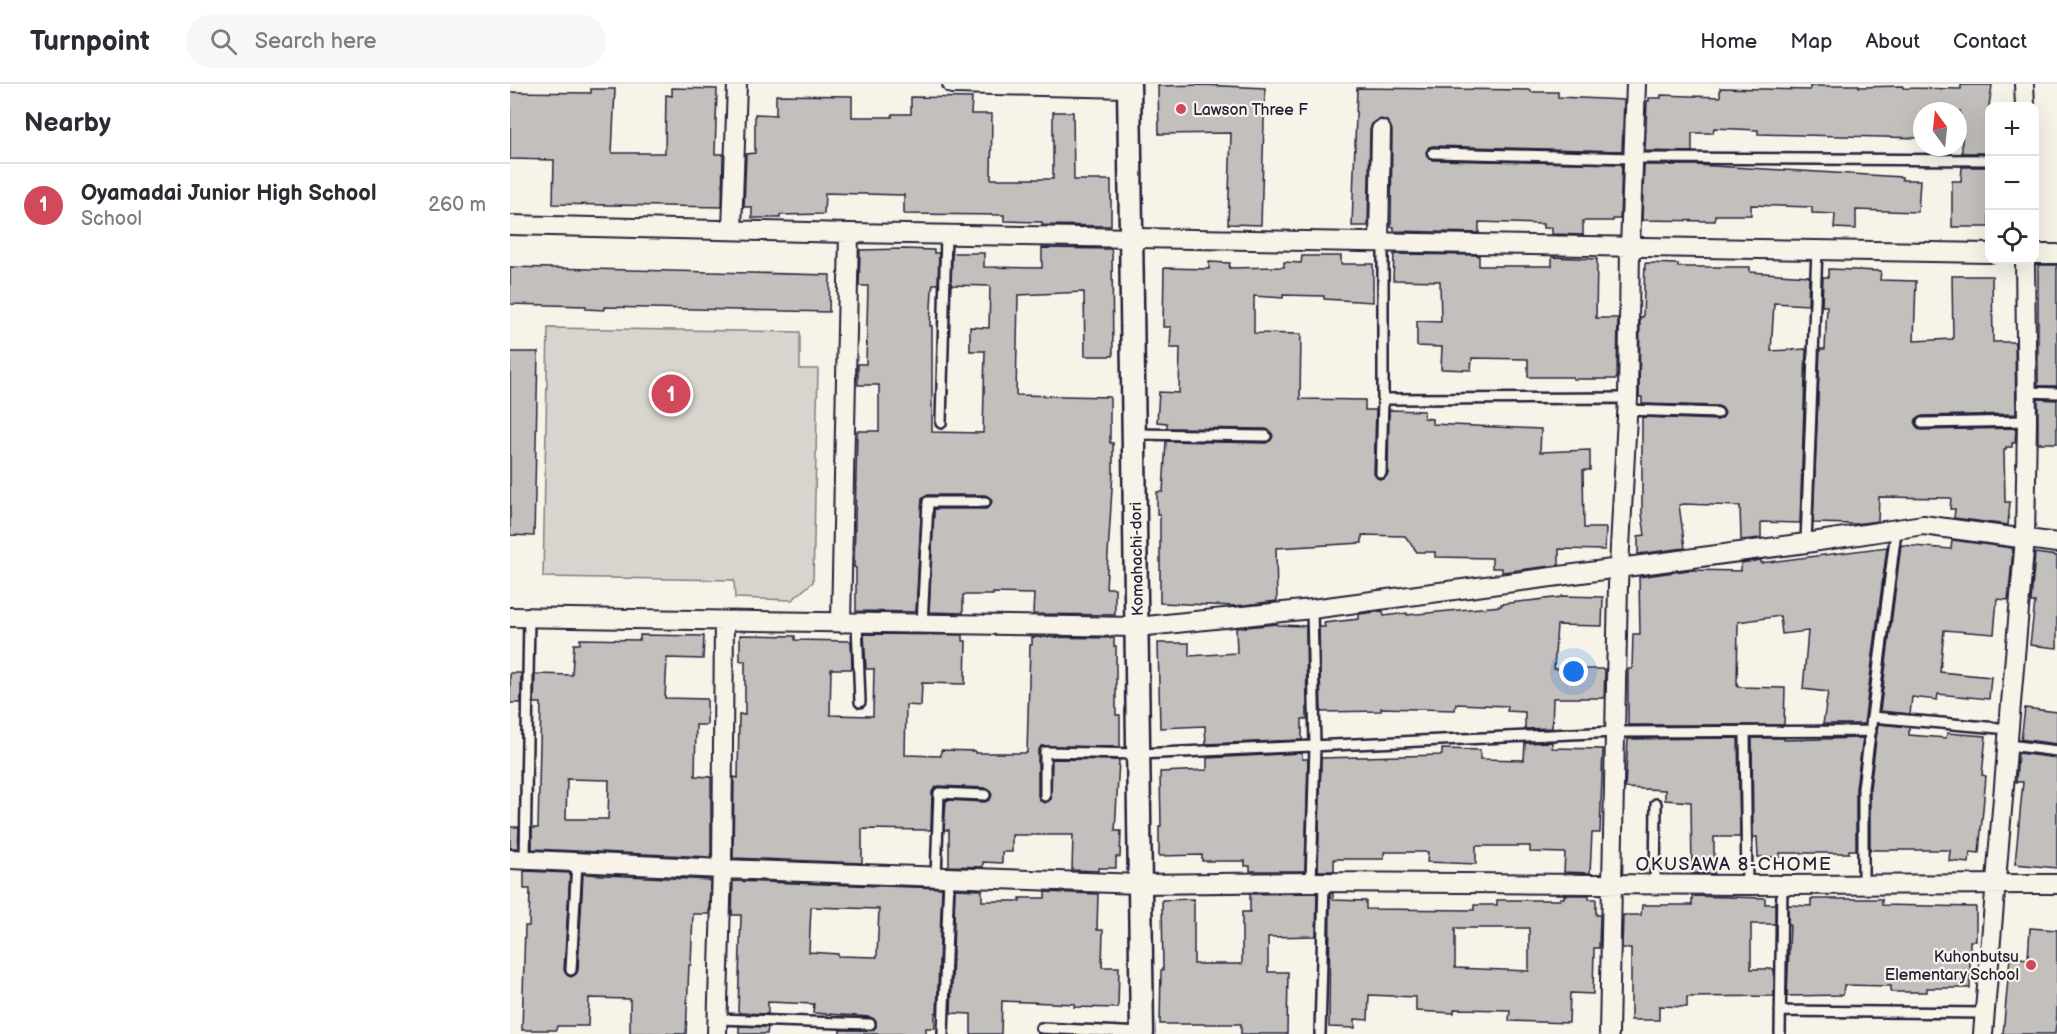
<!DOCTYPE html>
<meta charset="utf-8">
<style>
body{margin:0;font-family:"Balsamiq Sans",sans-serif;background:#f7f7f7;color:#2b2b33}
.controls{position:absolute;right:18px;top:18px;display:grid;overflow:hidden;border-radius:12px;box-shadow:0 6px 24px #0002}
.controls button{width:54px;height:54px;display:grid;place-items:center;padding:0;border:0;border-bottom:2px solid #e1e1e2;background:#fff;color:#2b2b33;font:30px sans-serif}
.compass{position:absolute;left:1403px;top:18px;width:54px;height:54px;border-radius:50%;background:#fff;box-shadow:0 6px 24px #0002;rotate:345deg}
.you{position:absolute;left:1064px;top:588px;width:21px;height:21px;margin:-15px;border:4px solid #fff;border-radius:50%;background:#1a73e8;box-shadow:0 0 0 9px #1a73e833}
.badge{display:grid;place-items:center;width:39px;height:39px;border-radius:50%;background:#d1495b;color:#fff;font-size:20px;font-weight:700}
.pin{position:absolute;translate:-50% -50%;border:3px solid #fff;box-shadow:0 2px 6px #0006}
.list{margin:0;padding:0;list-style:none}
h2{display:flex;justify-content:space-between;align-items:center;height:78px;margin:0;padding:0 24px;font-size:26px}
h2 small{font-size:20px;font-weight:400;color:#7c7c81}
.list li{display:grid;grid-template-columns:39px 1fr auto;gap:18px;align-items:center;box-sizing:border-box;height:84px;padding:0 24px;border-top:2px solid #e1e1e2}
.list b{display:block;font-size:22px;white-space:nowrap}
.list p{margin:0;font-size:20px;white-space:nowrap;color:#7c7c81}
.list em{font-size:20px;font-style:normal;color:#7c7c81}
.icon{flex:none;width:33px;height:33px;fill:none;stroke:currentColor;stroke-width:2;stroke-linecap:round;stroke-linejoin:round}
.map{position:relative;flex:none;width:1547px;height:950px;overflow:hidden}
header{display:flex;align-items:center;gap:36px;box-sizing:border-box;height:84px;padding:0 30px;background:#fff;border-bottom:2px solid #e1e1e2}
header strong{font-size:28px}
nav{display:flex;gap:33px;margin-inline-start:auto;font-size:21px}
.search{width:420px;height:54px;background:#f7f7f7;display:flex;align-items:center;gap:15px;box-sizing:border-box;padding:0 21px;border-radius:33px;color:#7c7c81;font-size:22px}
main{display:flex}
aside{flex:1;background:#fff}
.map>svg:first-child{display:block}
.green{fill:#d8d5cf;stroke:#7d7c85;stroke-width:1.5}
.building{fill:#c2bfbd;stroke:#22223b;stroke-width:1.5;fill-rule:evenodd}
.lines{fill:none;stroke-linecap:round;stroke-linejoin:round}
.service-casing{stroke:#22223b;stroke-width:14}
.minor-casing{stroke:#22223b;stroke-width:22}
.tertiary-casing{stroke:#22223b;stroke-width:27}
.service{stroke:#f7f3e8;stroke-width:9}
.minor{stroke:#f7f3e8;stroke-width:18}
.tertiary{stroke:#f7f3e8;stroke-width:22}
.poi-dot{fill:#d1495b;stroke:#f7f3e8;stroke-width:2}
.labels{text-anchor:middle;stroke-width:4.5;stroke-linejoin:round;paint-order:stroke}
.poi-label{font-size:16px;fill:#22223b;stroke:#f7f3e8;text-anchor:start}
.street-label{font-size:16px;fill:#22223b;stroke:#f7f3e8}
.neighbourhood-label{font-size:18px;letter-spacing:1.5px;fill:#22223b;stroke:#f7f3e8}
</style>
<header>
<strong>Turnpoint</strong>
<div class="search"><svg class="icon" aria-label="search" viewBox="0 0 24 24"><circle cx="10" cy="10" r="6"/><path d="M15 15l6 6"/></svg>Search here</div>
<nav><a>Home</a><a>Map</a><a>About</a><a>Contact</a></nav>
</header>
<main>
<aside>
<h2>Nearby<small></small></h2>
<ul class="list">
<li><span class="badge">1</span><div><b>Oyamadai Junior High School</b><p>School</p></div><em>260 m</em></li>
</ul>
</aside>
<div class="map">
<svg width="1547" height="950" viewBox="0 0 1547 950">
<rect width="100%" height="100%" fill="#f7f3e8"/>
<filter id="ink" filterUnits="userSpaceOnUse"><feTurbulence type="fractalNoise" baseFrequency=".0167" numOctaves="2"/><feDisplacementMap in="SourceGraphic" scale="12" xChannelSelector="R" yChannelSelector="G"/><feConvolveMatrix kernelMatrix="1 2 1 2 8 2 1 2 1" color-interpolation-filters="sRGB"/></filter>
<g filter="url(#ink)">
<path class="green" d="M38,244L290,248V285H308L303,498L282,516L225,514L224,496L33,493Z"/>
<path class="building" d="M693,1L755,4L751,141L718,140L721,49L649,50L648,2Z
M1327,1H1349V3L1393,2V4L1451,5V1H1482L1479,22V69H1452V35H1450V27H1412V54L1248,50V46L1204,44L1203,49H1182V68L1135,67L1137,17H1139V14H1151V11L1210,13V4L1300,6V2H1327Z
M162,4L207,5L205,70H213L212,123L43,120L44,76L0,75V8L81,9V5H105L102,69H155L156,11L162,12Z
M847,4L1021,6V8H1048V13L1114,16L1112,67L923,62L919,63L916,68L917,73L923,76L1112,80L1110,135H1103V137H1073V151L1042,150V144H1033V140L969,138V149L884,147V143H881L882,46L877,37L871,35L862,40L860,46L858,142H842Z
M266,11L342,12V33H382V30H401V13L462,14L461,30H482L481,95H543V28H563L564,96H601V142L532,141V138L494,137V131L394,130V111L315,109L314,130L270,131V134H242V123H234L236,70L245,69V30L266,31Z
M1134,81H1186L1392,93V96H1410L1408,128L1346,126V145L1324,144L1325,130L1302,129V123L1241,121V131H1205V137L1132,136Z
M1452,83H1479V143H1442V97H1451Z
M532,164L601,165L602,171L603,272H575L574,208L508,211L506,311L600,313V359H603V388L596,504H605V531L523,530L524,510L483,509V511H453V529L419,528L424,425H476L480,422L482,417L479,413L475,411H418L412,415L406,528L346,527V484L344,483L347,347H369V301H348V280H356L358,202H349L350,166L393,165L424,166V169H429L428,200H423L422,206L420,242H422V348L473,349L475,267H460V243L479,244L480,202L441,201L442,169H474V183L532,184Z
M884,170L969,171V182H1042V173L1087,175L1086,234H1108L1107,295H1063V293H1018V275L962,274L961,286L931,285L932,263L907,262V237L931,238L930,197L883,196Z
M792,172H831V180H863V218L814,215V212L773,211V214L744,212V249L791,250L790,315L855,316V326H866L864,389L867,394L874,395L878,390L879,326L914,327V334L922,335V340L1031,345L1030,368L1080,366V386H1073L1074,444H1096L1095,466L1049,465V481L992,488V484H982V474L925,473V468H907L895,452L852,451V459L766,464L767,517L726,522L650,519V430H647V408H653L656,357L756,359L761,356L763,352L760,347L756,345L657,344V339L647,338L649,308L669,309L670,264H660L661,243H653L654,184L699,185V178L720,179L719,184L774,183V178L791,179Z
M1135,179L1168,180V183H1240V188L1299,192L1298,221L1264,219L1261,267L1296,265L1290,439L1251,438V454L1231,456L1230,422L1174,420L1169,421L1175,464L1128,470V452L1135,451L1132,430V333L1208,336L1213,333L1215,329L1212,324L1208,322L1132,320V313H1129L1130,233H1133Z
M1528,181H1547V302H1528Z
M0,183L320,191L319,228L94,223V226L76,225V222L0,220Z
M1318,185L1371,187L1370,196L1406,197L1404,257L1443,255L1442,192H1482L1483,258H1505L1506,330L1412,332L1406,335L1405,340L1408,345L1412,346L1506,344L1505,359H1502V363H1496V366H1494L1495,418H1500L1498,441L1444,434L1445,425H1440L1441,414L1369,413L1368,437L1345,440L1303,439L1310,265H1315L1317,222H1312L1313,193H1318Z
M0,268H28L24,452L0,451Z
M1528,315L1547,316V359H1528Z
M1442,456L1502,464L1503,467L1498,516L1487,515L1484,550L1434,546L1430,588L1481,593L1479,615L1428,610L1427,616L1402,613L1400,630L1370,627L1391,461L1441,465Z
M1377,463L1354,640H1313L1318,608L1293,605L1298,547L1272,550L1270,532L1228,538L1227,601L1228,603L1275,604L1274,641H1118V585H1122L1123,550H1130L1129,493L1179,486L1231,487V479L1251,476V479Z
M1525,469L1547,472V564L1520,561L1525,518H1521Z
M1052,512L1093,513L1092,542L1047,541L1044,585H1095L1094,614H1043L1042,644L1015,645V628L997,627L998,622L946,620L945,626L871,624V627L811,628L809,543H815L814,539L849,535V530L866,528L873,527L874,532L897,529V531L991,522V520L1052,513Z
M767,540V541L796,542L797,635H792V656L696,660L695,642L650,644L648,559H679V572L727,569L726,544Z
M354,550L453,551V557H456L455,600L412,599L411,622L396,621L395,671L431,672V666L465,667V669H517L520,561H522V553L604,554V562H606V631H610V663L531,662L528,668V712L530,716L534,719L541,715L542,675L609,676L605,747H611L610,773H606V784H588V787L562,786L563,751H502V768H492V779L473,778V783L439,782V746H434L436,716L475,718L480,715L482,711L479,706L475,704L429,702L425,703L422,708L421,746L352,745V779L223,774L224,693L228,694L229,630L235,631V577H230V551L285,552V556L341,557L342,585H321L320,631L363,632L364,585H356Z
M130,551L194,552L193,575L157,574L155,614L197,615V641H186L185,692L201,693V773L22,765V744H28L31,619H24L25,590L62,591L64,560H70V555L130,556ZM57,695L99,696L98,735H56Z
M0,589H11V619H0Z
M1515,624L1547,628V660L1509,655L1511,656Z
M1368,640L1399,643V651L1436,654L1437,649L1476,652L1472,691L1476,692L1469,769L1460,768L1459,779L1439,777L1440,766H1360V704Z
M1228,654L1230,753H1204V790L1182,789L1181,718L1155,716V706L1115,704L1118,655Z
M1242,654H1274V656L1353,654L1346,704V766H1339V769H1270V773H1248L1247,753H1243Z
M1042,658V664L1093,665L1090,749H1082L1080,789L1054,788L1055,769L1020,768V762H966V780L917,778L918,768H874V775H824V787H808L811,674L932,671V665L970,666V675L1014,676L1015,659Z
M792,669V675H798L795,787H740V782H735V777H692V771L649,772V742H651L650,688L697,686V674Z
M1508,669L1547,674V784L1505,780L1513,698H1506Z
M0,743H9L8,764H0Z
M14,787L60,789L54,886L57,891L61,893L66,890L68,886L73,790L200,796L199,830H183L181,881H179L176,950L120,949V915L79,914L78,942H47L46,946H12L15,842H19L20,805H14Z
M223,797L432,804L427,929H425V944H416V950H330V946H363L366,943V937L360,933L303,929L304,920L258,918V930L230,929L228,927L231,831H222ZM301,823L369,825L367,873L328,872V870L299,868Z
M445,805L472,806V817H510V814H535V808L588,810L587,846H593L592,883H609L608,924L564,923L565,920L492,917L491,950H461V930L441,929Z
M807,809L806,852L758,853V888H778L777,950H731V940H650L651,886H653L652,816L684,815V880H732V828H740V810Z
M820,809H823V816L856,817V825L964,826V821H987V816H1050V814H1054V811H1079V815H1086V831H1090L1089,864H1084L1083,910L1060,909L1059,939L999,937L1000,926L944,925V929L906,927V913L859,911L858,936L845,935V944L819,943ZM945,844H1019V887L945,884Z
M1182,812L1255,814V820H1265V840H1241V885H1264V912L1177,913V923L1149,922V936H1121V864H1112L1113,831H1131L1132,821H1182Z
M1301,815H1372V821L1466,823V857H1460V904H1417V908H1381V902L1334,901L1333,911L1277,912L1280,840H1278V821L1301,822Z
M1520,844L1547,846V931L1545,950H1493L1500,873L1518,875Z
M229,942L258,943L257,950H229Z"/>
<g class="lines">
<defs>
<path id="service" d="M923,69L1123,74L1480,76
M873,158V315L1118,314
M1517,308L1547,309
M1117,326L1208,329
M431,339L436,151
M1412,339L1517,337
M624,350L756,352
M871,389L873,315
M1296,459L1307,165
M347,539L350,618
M412,541L418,418H475
M1362,633L1500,645
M1235,648L1237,801
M1499,661L1547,667
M535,712V668L629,670L1105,648L1361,647
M15,776L19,533
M426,793L429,709L475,711
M801,798L805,662L802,525
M1145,800L1146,720
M1353,801V704L1386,447
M61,886L67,778
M1270,927L1475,929
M207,935L360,940
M531,944L632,949
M433,950L439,793
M810,950L814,799
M1270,950L1272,801"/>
<path id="minor" d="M442,0L619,4
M1514,0L1515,22
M0,141L339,149L1480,169
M222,146L227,0
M869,158L871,46
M1524,170H1547
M0,533L627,543L802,525L1296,459L1413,441L1547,459
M331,539L339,149
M0,775L212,785L630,800L801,798L1237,801L1547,800
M207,950L212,785L214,537
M1099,950L1108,501L1118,314L1120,164L1126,0
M1473,950L1515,454L1517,337L1515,176"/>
<path id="tertiary" d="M619,0L632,950"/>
</defs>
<use href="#service" class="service-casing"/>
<use href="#minor" class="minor-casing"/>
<use href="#tertiary" class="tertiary-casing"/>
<use href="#service" class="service"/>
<use href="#minor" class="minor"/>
<use href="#tertiary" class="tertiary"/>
</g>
</g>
<g class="poi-dot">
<circle cx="671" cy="25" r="6"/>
<circle cx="1521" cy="881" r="6"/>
</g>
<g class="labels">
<g class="poi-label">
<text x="683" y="31">Lawson Three F</text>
<text x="1509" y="878" text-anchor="end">Kuhonbutsu<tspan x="1509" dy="18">Elementary School</tspan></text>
</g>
<g class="street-label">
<text transform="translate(626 475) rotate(-91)" y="6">Komahachi-dori</text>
</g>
<g class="neighbourhood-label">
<text x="1224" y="786">OKUSAWA 8-CHOME</text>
</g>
</g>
</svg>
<div class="controls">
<button>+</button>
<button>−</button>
<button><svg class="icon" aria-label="locate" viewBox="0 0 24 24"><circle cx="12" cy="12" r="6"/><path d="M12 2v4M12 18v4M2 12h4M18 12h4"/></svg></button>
</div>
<svg class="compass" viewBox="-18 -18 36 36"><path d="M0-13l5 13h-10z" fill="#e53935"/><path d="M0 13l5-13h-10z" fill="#7c7c81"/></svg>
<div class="you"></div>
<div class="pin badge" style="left:161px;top:310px">1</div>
</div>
</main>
